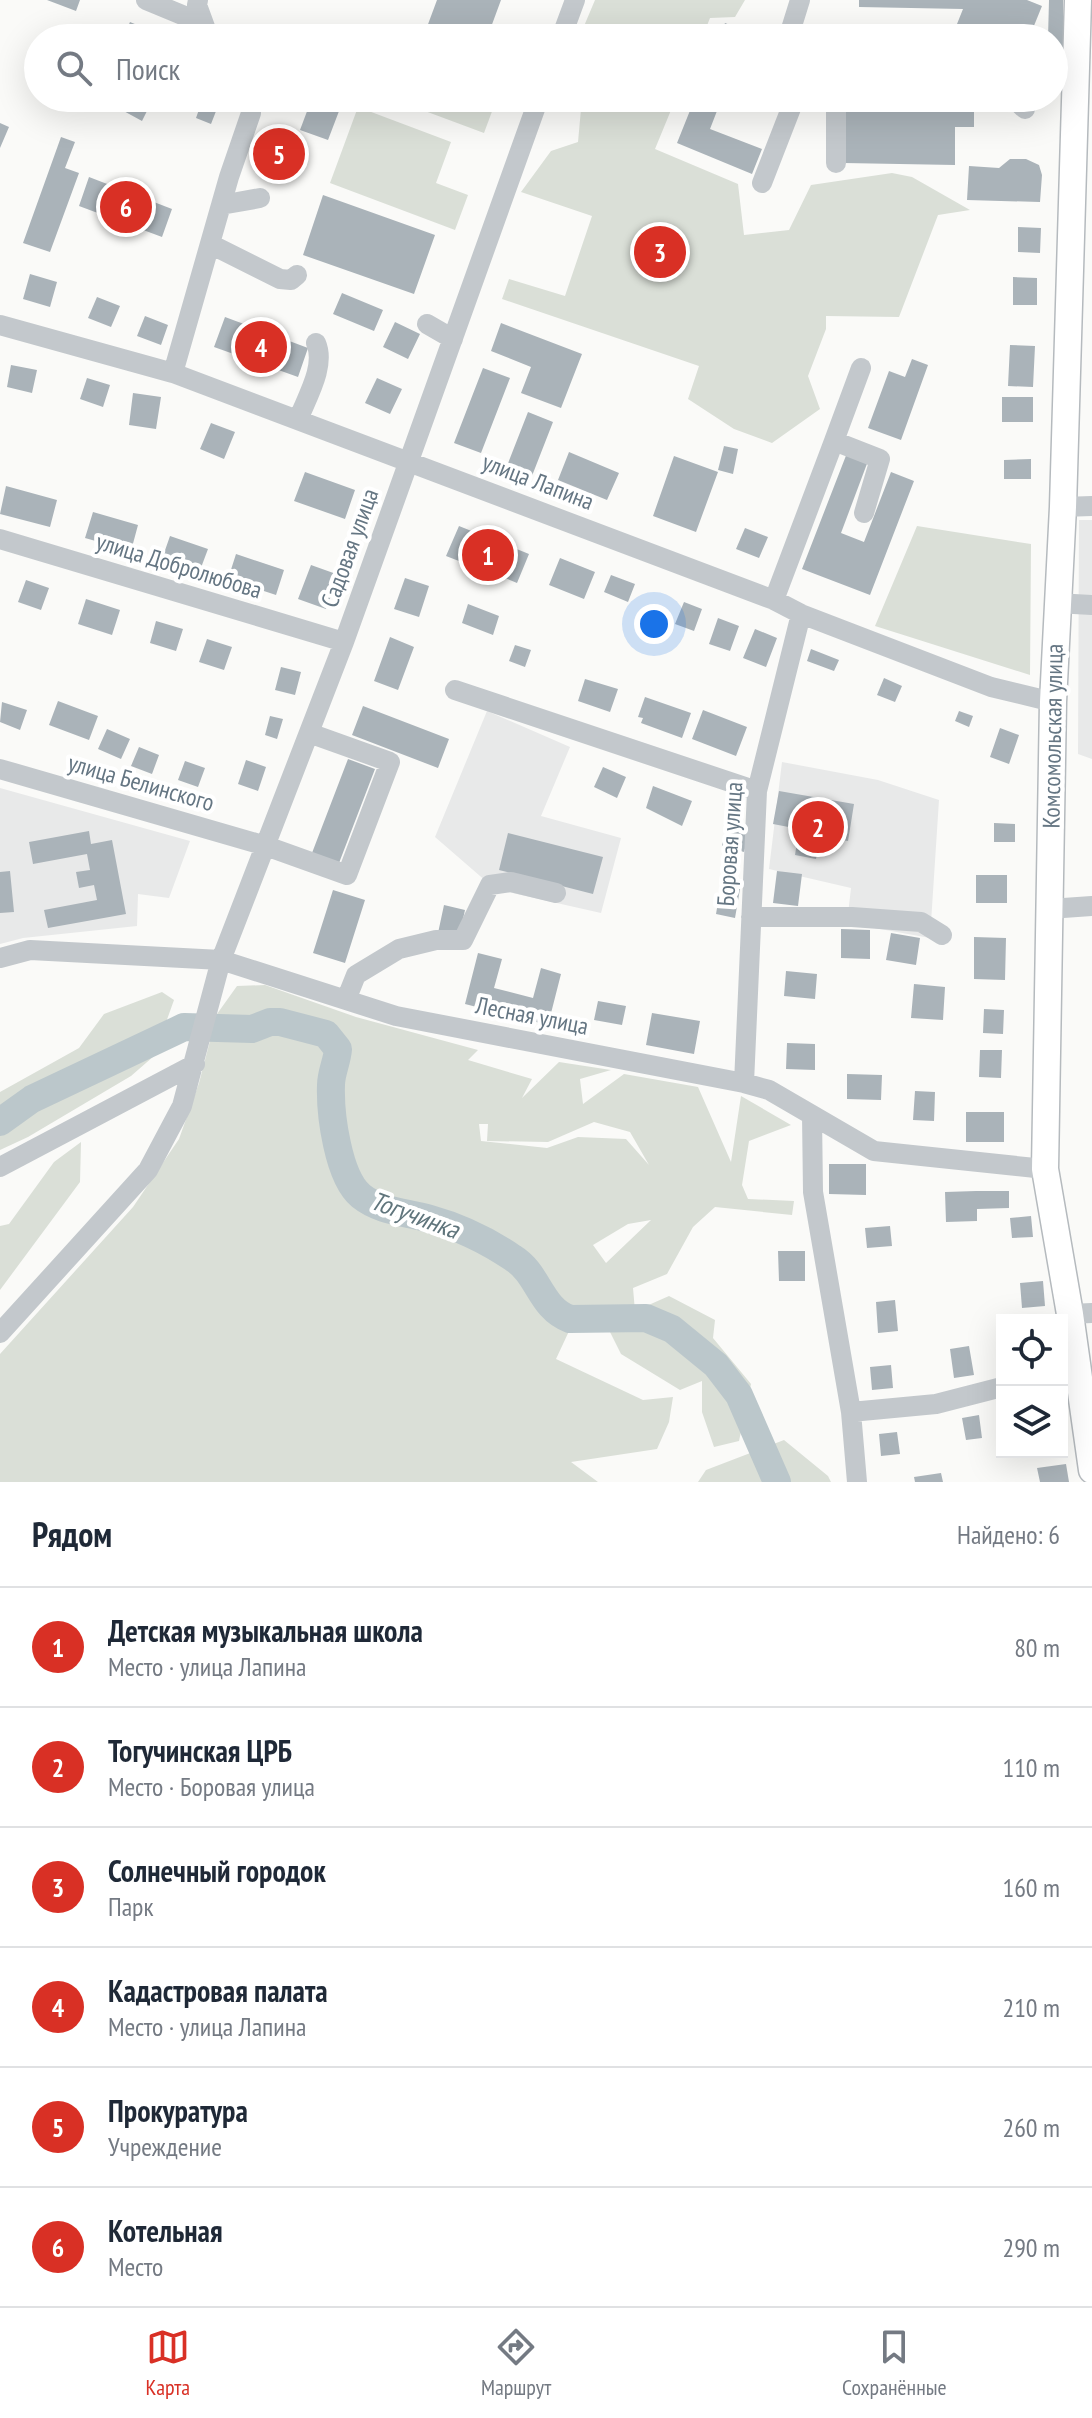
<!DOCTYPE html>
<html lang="ru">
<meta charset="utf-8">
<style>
body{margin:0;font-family:"PT Sans Narrow",sans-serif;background:#f2f2f3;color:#1f2937}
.controls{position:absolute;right:24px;bottom:24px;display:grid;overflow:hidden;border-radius:0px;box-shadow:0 8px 32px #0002}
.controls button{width:72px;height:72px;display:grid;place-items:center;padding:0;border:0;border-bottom:2px solid #e0e1e3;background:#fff;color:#1f2937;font:40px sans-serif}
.you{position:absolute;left:654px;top:624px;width:28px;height:28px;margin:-20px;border:6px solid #fff;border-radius:50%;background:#1a73e8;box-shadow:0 0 0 12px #1a73e833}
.badge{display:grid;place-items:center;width:52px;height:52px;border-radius:50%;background:#d93025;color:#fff;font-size:26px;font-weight:700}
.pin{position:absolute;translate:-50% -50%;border:4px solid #fff;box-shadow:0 2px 8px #0006}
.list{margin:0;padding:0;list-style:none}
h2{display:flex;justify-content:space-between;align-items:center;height:104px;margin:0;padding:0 32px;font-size:34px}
h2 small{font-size:26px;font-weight:400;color:#747a83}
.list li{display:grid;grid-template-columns:52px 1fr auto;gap:24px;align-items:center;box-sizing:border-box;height:120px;padding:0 32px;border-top:2px solid #e0e1e3}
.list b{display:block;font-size:30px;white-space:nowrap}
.list p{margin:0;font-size:26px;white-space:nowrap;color:#747a83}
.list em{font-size:26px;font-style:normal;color:#747a83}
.icon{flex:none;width:44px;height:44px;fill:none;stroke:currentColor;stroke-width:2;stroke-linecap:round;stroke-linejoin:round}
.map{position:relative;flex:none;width:1092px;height:1482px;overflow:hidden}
.search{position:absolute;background:#fff;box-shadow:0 8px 32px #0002;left:24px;right:24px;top:24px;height:88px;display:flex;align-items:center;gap:20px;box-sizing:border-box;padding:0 28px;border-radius:44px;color:#747a83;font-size:30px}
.sheet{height:824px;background:#fff}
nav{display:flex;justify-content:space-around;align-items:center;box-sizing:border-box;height:112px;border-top:2px solid #e0e1e3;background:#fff;font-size:22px;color:#747a83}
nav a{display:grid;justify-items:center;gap:4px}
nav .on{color:#d93025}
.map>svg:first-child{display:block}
.built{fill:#e8e9e9}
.green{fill:#dadfd7;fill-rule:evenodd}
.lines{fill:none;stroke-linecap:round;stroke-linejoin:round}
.river{stroke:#bbc7cb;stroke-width:28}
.building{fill:#aab3b9}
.major-casing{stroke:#b5babe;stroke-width:29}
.minor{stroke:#c3c8cc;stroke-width:20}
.major{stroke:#fff;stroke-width:26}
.labels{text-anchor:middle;stroke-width:8;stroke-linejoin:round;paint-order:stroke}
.street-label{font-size:24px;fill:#657683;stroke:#fff}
.water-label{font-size:26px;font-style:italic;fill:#60757c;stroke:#fff}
</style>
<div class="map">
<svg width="1092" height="1482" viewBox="0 0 1092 1482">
<rect width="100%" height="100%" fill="#fafaf8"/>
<path class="built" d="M1079,520H1092V759L1078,754Z
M487,711L570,747L541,816L621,838L601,913L495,889L435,837Z
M782,762L878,780L939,800L930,938L847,923L851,888L769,869Z
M0,788L190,841L169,898L138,894L137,926L23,938L0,944Z"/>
<path class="green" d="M595,0H745L735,17L710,18L702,38H579Z
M390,98H497L484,133Z
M582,98H676L655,149L738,184L744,235L789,230L811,185L892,173L912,177L970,210L938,215L899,317L826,316V329L808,376L820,409L772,443L734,429L688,399L699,366L502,299L509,279L565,296L592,216L521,192L551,151L578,142Z
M358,107L451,142L436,183L468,195L455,230L330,183Z
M917,526L1031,544L1030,675L875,626Z
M265,985L356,1017L478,1050L468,1060L532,1079L522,1098L559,1062L611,1070L580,1079L583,1104L624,1074L698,1087L731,1162L741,1096L791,1125L749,1141L742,1185L748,1199L794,1201L792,1215L715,1207L693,1227L667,1274L633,1288L635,1311L669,1296L715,1320L713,1338L751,1384L739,1441L714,1447L702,1412V1381L680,1390L621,1354L607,1326L570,1329L556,1359L643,1400L673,1397L669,1422L657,1449L571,1462L598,1482H0V1354L133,1207L179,1139L199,1083L217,1014L237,986ZM594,1122L630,1132L649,1165L626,1139L578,1137L547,1148L481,1141L479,1124H488L487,1141L548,1142ZM651,1220L606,1263L593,1245L628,1224Z
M162,992L174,1000L154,1056L131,1076L28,1137L0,1150V1092L79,1048L104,1014Z
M81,1142L80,1182L0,1290V1226L9,1224L54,1162Z
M784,1440L828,1476L831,1482H698L706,1470Z"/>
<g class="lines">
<path class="river" d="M0,1122L32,1099L184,1027L252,1029L270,1022H280L326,1034L338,1049C337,1062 331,1073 331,1085C330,1114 338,1177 361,1196C381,1212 406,1212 430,1219C459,1227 488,1241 513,1258C539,1274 540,1308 570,1319L646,1318L672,1329L716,1365L739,1395L777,1482"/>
</g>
<path class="building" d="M47,0H80L76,11Z
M437,0H501L487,38H432L424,35Z
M859,0H1027L1042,6L1029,38H978L955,29L963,9L859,7Z
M1049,0H1063V52L1054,51V38H1048Z
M130,22L168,38H123Z
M725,23L762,38H719Z
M126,98L153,99L142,121L120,109Z
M203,98L220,101L211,124L196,118Z
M312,98H344L328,140L300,130Z
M695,98H722L710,129L762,149L752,174L677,143Z
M845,98H974V127H955V165L844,163Z
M0,123L9,127L0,148Z
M271,130L300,141L286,179L257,168Z
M61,137L75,142L65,168L79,173L50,252L23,243Z
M1010,159H1026L1039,165L1042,175L1040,202L967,200L969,166L999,168Z
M89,177L172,209L162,237L79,206Z
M323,195L435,235L414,294L303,255Z
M1018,227L1041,228L1040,253L1018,252Z
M30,274L57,282L50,307L23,299Z
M1013,277L1037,278V305H1013Z
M342,293L383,310L374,331L333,314Z
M97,297L120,306L111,327L88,318Z
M145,316L168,325L161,345L137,336Z
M225,317L308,348L298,377L214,347Z
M395,322L420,334L408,359L383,347Z
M501,323L582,354L561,408L521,393L531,367L491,351Z
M1010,345L1035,346L1033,387L1008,386Z
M912,359L928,365L901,440L868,428L889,371L905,377Z
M11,365L37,370L32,393L7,387Z
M483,368L510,378L481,453L454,443Z
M87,378L110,385L103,407L80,399Z
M377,378L402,389L390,414L365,403Z
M133,393L161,397L156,429L129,425Z
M1002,397H1033V422H1002Z
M528,412L553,422L530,481L505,471Z
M211,423L235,432L224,459L200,449Z
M724,446L738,449L733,474L718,470Z
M569,452L619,473L607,500L558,480Z
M847,453L868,461L841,533L864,542L891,472L914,481L870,595L802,569Z
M674,456L718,472L696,532L653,516Z
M1031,459V479H1004V460Z
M305,472L355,490L345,519L294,501Z
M6,486L57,500L50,527L0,514Z
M93,512L138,525L131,551L85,538Z
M459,526L529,554L517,583L498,575L496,581L462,568L464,563L446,556Z
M745,528L768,537L759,558L736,549Z
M170,536L208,549L199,573L162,559Z
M236,554L284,570L276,595L228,579Z
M560,558L595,572L584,599L549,585Z
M311,565L339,575L326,609L298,599Z
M611,575L635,584L628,602L604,592Z
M405,578L429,586L419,617L394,609Z
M26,580L49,588L41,610L18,602Z
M86,599L120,610L112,635L78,624Z
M684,602L702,609L694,631L675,624Z
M468,604L499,616L493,635L462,623Z
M718,618L739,626L730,651L709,644Z
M156,621L183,629L176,651L150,643Z
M755,629L777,638L766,667L743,658Z
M390,637L414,647L398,690L374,681Z
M207,639L232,647L224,670L199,662Z
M515,645L531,650L525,667L509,661Z
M811,649L839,660L834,671L807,661Z
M281,667L301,672L295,695L275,690Z
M884,678L902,686L895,702L877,695Z
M585,679L618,689L610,712L578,701Z
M645,697L691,713L682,738L641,723L643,718L638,717Z
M58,701L98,716L89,740L49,725Z
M2,702L27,710L20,730L0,722Z
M363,706L449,739L438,768L352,735Z
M703,710L747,727L736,756L692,739Z
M959,711L973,716L969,727L955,721Z
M270,716L283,719L277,739L265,735Z
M1000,728L1019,735L1009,764L990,757Z
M107,729L130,739L121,759L98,749Z
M139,747L159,755L152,774L131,766Z
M348,759L375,769L339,863L312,853Z
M246,760L266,767L258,791L238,784Z
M185,761L205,768L198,787L178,780Z
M603,767L626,777L617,798L594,787Z
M653,786L692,801L682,826L646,808Z
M779,791L854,804L848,841L820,836L816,859L795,855L799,829L773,824Z
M994,823L1015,824V842H994Z
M726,828L749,834L744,852L722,846Z
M89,831L91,844L112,840L126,914L48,928L44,910L97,900L94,885L79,888L76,872L90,870L87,854L33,864L29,842Z
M508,833L603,857L593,894L499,870Z
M10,871L14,912L0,913V872Z
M777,871L802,874L798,906L773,903Z
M976,875H1007V903H976Z
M721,885L740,889L735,918L716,914Z
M333,890L365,900L345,963L313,953Z
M444,905L465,910L459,937L438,933Z
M841,929L870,930V959L841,958Z
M891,933L920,938L916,965L886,960Z
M974,937L1006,938L1005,980L974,979Z
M478,953L502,959L494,988L533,998L541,968L561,974L548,1025L465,1004Z
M786,971L817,974L815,999L784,996Z
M914,984L945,987L943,1020L911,1018Z
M598,1001L626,1006L622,1025L594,1020Z
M984,1009L1004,1010L1003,1034L983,1033Z
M652,1013L700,1021L694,1054L646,1045Z
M787,1043L815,1044V1070L786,1069Z
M980,1050H1002L1001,1078L979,1077Z
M847,1074L882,1075L881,1100L847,1099Z
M915,1091L935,1092L934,1121L913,1120Z
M966,1112H1004V1142H966Z
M829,1164H866V1195L829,1194Z
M976,1191H1009V1208L977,1209V1221L946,1222L945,1192Z
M1031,1216L1033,1237L1012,1238L1010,1218Z
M890,1226L892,1246L867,1248L865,1228Z
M778,1251H805V1281H779Z
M1043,1281L1045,1306L1022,1308L1020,1283Z
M895,1300L898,1331L878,1333L876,1302Z
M969,1346L974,1375L954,1378L950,1349Z
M891,1365L893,1388L872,1390L870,1367Z
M979,1415L982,1438L966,1440L962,1418Z
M897,1432L900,1454L881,1456L879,1434Z
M1066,1464L1069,1482H1040L1037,1468Z
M941,1473L943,1482H915L914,1477Z"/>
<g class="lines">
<defs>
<path id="major" d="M1078,0L1063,507L1053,702L1045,1169L1070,1314L1092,1470"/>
</defs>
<use href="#major" class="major-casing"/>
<path class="minor" d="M146,0L204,24
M198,0L197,5L209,38
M561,38L575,0
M798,38L791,29L800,0
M1013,98L1025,109
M836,163V98
M762,183L795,98
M221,205L260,198
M210,244L280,279L291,280L297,275
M427,324L453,339
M0,325L173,373L774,600L801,614L991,687L1053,702
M173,373L229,177L251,113L249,98
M298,420C307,397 326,366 316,343
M834,441L861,368
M1063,507L1092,506
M0,539L344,642
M774,600L834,441L880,459L864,513
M1056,603L1092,605
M455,690L757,791
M0,769L266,846L347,875L390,762L309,733
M1049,909L1092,906
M751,917H852L921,922L942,935
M0,958L30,950L221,960L396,1016L744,1083L769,1090L874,1151L1045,1169
M346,1000L356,975L399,949L436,940H463L490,885L511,882L556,893
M744,1083L757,791L801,614
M812,1115L813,1192L851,1412L857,1482
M0,1167L195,1064
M1070,1314L1092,1313
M0,1333L148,1170L182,1106L221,960L344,642L539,98
M851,1412L936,1404L1002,1387"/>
<use href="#major" class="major"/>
</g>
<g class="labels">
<g class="street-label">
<text transform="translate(538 482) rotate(21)" y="8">улица Лапина</text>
<text transform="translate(350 548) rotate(-70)" y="8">Садовая улица</text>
<text transform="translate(179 566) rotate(17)" y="8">улица Добролюбова</text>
<text transform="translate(1053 736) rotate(-89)" y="8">Комсомольская улица</text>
<text transform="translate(141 783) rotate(16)" y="8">улица Белинского</text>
<text transform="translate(730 844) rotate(-86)" y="8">Боровая улица</text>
<text transform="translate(532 1016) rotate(11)" y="8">Лесная улица</text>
</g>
<g class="water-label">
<text transform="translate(415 1215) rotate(20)" y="9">Тогучинка</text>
</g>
</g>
</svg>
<div class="controls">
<button><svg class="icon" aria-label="locate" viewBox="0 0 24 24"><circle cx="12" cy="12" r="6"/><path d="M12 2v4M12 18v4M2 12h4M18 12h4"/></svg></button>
<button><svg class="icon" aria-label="layers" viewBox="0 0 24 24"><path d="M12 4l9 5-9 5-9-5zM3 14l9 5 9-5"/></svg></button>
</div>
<div class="you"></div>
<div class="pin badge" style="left:488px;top:555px">1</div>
<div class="pin badge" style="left:818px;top:827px">2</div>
<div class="pin badge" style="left:660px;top:252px">3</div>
<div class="pin badge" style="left:261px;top:347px">4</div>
<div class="pin badge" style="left:279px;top:154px">5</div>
<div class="pin badge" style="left:126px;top:207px">6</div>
<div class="search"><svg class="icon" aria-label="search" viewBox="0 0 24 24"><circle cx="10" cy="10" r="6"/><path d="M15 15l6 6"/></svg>Поиск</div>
</div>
<section class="sheet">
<h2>Рядом<small>Найдено: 6</small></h2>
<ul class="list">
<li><span class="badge">1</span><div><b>Детская музыкальная школа</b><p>Место · улица Лапина</p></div><em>80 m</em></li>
<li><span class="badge">2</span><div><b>Тогучинская ЦРБ</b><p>Место · Боровая улица</p></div><em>110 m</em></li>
<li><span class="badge">3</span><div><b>Солнечный городок</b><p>Парк</p></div><em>160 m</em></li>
<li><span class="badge">4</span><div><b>Кадастровая палата</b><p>Место · улица Лапина</p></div><em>210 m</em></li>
<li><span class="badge">5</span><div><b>Прокуратура</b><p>Учреждение</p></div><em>260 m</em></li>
<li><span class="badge">6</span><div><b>Котельная</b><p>Место</p></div><em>290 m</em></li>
</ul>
</section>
<nav>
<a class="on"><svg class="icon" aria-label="map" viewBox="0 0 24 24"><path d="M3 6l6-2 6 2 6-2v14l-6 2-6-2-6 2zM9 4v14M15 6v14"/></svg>Карта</a>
<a><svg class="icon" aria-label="directions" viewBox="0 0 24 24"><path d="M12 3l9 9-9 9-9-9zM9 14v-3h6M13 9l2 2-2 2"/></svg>Маршрут</a>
<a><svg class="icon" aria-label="saved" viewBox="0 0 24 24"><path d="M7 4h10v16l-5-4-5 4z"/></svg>Сохранённые</a>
</nav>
